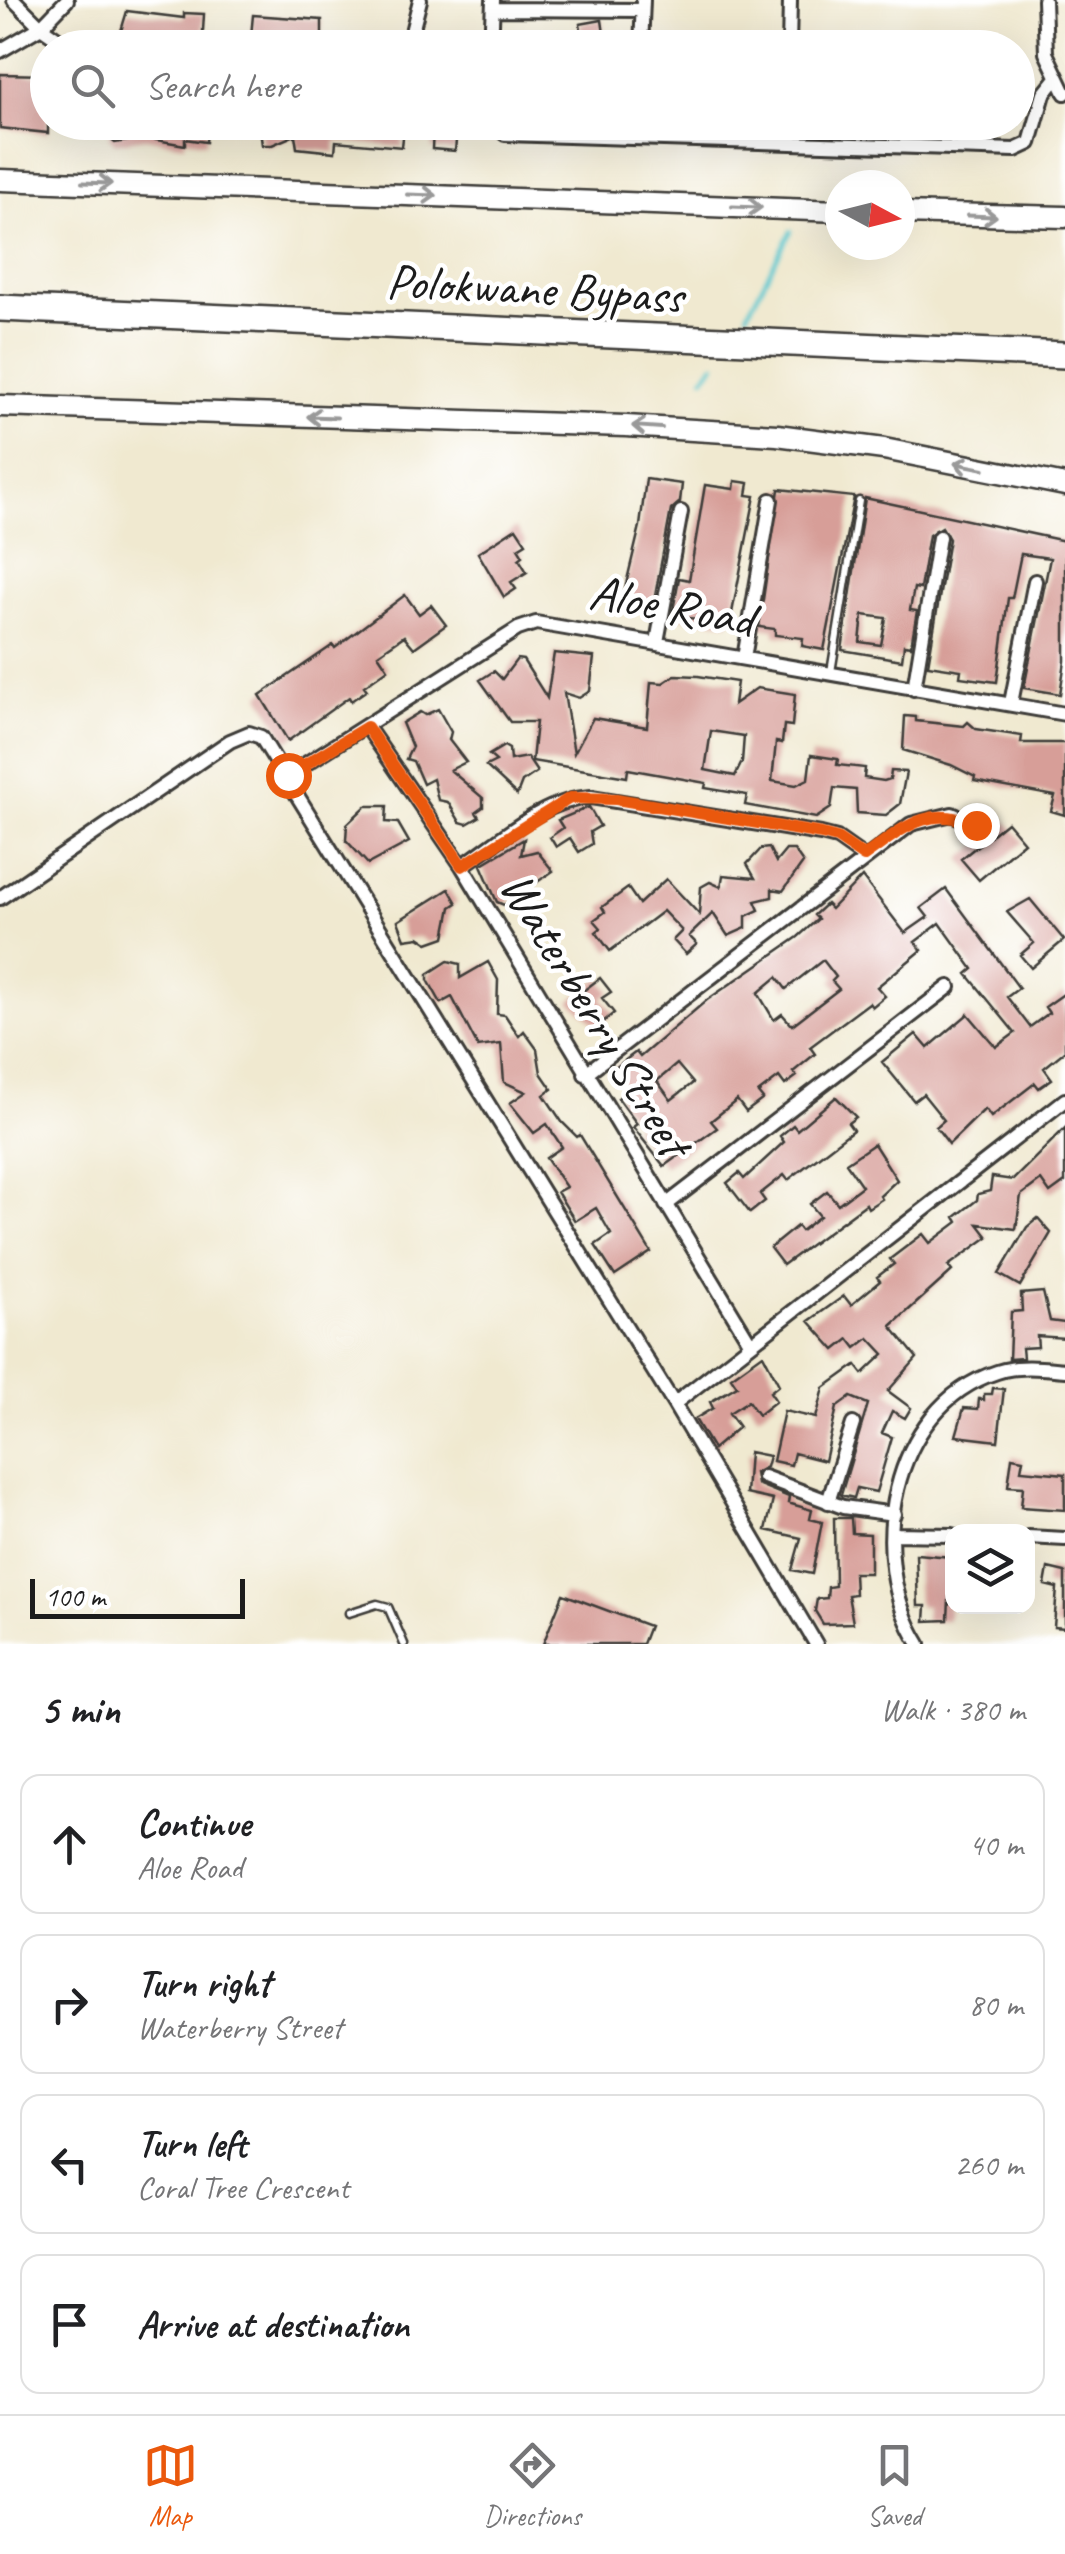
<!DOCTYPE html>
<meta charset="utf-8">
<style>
body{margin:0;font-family:Caveat,sans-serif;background:#f6f6f6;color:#202124}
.controls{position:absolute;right:30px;bottom:30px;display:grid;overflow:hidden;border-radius:20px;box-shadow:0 10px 40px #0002}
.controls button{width:90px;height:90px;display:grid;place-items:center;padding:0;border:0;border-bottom:2px solid #e0e0e0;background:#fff;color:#202124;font:50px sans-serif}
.compass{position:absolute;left:825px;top:170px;width:90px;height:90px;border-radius:50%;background:#fff;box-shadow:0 10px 40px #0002;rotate:97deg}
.scale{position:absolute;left:30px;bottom:25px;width:215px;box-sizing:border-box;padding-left:10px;border:5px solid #1c1c1c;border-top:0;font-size:28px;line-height:35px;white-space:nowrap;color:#1c1c1c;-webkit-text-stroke:8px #fff;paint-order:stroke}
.stop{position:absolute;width:30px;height:30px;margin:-22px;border:8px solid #ea580c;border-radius:50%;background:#fff}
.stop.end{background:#ea580c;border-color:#fff;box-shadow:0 2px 10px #0008}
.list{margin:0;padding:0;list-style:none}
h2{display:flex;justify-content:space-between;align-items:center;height:130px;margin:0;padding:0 40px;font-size:42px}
h2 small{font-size:32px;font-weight:400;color:#757577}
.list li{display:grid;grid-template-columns:65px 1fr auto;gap:30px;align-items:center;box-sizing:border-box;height:140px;margin:0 20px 20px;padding:0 20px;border:2px solid #e0e0e0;border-radius:20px}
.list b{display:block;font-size:38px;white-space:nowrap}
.list p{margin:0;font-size:32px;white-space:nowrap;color:#757577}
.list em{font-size:32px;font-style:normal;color:#757577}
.icon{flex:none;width:55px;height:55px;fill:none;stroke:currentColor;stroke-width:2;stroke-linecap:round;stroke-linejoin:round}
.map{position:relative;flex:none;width:1065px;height:1644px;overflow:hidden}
.search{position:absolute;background:#fff;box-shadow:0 10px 40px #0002;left:30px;right:30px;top:30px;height:110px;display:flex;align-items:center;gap:25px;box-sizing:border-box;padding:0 35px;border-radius:55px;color:#757577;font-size:38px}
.sheet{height:770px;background:#fff}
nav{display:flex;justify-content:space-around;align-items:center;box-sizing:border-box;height:140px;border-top:2px solid #e0e0e0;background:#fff;font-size:28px;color:#757577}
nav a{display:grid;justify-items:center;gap:5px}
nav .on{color:#ea580c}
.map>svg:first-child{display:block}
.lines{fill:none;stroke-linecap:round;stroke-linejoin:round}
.stream{stroke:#5cc9d1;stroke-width:4}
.building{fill:#d79e98;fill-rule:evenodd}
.service-casing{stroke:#3c3b37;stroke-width:11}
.minor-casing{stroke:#3c3b37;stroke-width:18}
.primary-casing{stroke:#3c3b37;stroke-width:25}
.motorway-casing{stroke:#3c3b37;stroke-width:30}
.service{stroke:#fff;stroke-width:6}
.minor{stroke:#fff;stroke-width:12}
.primary{stroke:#fff;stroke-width:20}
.motorway{stroke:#fff;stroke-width:25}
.oneway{stroke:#999}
.route{stroke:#ea580c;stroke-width:12}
.labels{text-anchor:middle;stroke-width:9;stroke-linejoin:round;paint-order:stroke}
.street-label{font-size:50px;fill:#1c1c1c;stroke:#fff}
</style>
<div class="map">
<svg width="1065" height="1644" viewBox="0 0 1065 1644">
<rect width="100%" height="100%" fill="#fff"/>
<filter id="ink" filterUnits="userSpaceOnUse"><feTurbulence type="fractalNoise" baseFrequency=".01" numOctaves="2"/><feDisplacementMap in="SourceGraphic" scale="20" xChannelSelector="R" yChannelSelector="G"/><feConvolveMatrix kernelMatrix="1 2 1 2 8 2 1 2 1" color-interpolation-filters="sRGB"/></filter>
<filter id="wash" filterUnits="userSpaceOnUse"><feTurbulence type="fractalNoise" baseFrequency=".0048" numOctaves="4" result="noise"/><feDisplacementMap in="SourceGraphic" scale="40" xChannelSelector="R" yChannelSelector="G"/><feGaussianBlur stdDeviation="2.25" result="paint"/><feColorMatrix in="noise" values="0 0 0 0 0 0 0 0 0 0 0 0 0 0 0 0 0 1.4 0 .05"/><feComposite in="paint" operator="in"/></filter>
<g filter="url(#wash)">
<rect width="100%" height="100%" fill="#f0e9d0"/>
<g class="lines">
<path class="stream" d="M747,314L791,231
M704,377L715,364"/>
</g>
<g id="blocks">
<path class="building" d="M127,11L184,18V13L204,14L202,48L118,41Z
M253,15L322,20V48L288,44L266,48L265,42L251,36Z
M602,20L606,48H584L580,24Z
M0,74L48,75V133L0,128Z
M110,122H208L206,142L185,139V145L145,138L115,143L109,138Z
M259,122H364L404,128L402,147L336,141L335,152L297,148L295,135L272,145H262Z
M433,128L457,130L455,151L432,149Z
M646,479L682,484L680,502L671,510L652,612L621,605L640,526Z
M735,481L749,483L747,495L755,496L730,623L672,616L679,578L689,580L705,485L734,489Z
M779,489L854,497L824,650L802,646L803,638L775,635V629L759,627Z
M865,498L1065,541V661L1060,694L1024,688L1050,558L1021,554L1012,598H1008L997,682L960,677L961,670L928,665L949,539L942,527L929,535L920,589L914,588L910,610L917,611L911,646L904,645L902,660L842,650ZM863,615L886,618L881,645L860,642Z
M516,528L526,543L518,548L523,556L519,559L527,572L511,582L516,589L504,597L478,553Z
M405,595L419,614L431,605L446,625L414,648L404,636L378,654L388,669L364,686L367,690L351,701L349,697L288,741L260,695L333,645L335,648Z
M554,653L594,657L590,691L579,698L564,693L574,753L593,718L647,727L651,682L663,683L675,675L698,676L737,682L734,704L757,688L795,694L792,726L784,725L782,743L776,742L772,781L796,785L808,779L811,755L838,759L837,765L865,768L864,778L884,781L890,779L891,771L906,772L900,804L886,815L857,813L856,790L834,788L831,808L816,818L745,805L747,795L705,788L706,783L628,769L627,777L532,761L536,722H510L480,680L494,671L502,679L517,659L523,660L547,698ZM711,731L744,736L742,762L735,776L705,770Z
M438,709L451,732L449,740L466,762L450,770L483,798V807L476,812L479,817L467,824L460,822L448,802L438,800L433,779L423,784L413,761L406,759L412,747L402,723L420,712L425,715Z
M905,716L916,717V721L964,726L968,722L976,729L1022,736L1021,743H1065V815L1051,811L1055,796L974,781L975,777L951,765L903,750Z
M504,746L509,749L510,760L527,757L537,772L522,782L517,795L486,766L496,761L489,755Z
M366,806H387L386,822L398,823L409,842L368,864L346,840L347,824Z
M589,807L600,826L590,832L592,844L579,852L570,838L556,847L550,837L563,828L558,820Z
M1007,822L1024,842L979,880L961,859Z
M524,839L521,855L537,851L553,871L504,905L497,902L481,865Z
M769,848L776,862L786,850H794L803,863L783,891L772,889V897L755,901L759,910L746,916V928L728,936L713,913L689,936L697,944L686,954L673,940L682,931L663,911L610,951L596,932L601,928L594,920L605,912L602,907L628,888L639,904L666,879L699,914L701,887L710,882L721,887L723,875L755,878L747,864L761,849Z
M862,877L905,933L928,917L921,908L946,889L1019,988L1007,997L1030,1027L1049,1013L1045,1007L1065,993V1051L1044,1068L1052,1079L1039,1088L1035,1083L991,1117L985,1109L949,1144L936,1127L944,1120L923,1094L914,1101L882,1062L916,1034L928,1048L968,1014L996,1047L1015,1033L967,974L973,969L940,923L915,942L922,950L877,987L885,996L872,1007L869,1003L810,1047L815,1054L793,1072L797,1076L785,1085L779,1077L758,1093L763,1099L746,1112L737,1100L711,1121L717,1128L664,1166L633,1127L637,1124L618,1098L626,1092L611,1071L636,1052L640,1057L707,1000L798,937L818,919L814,915L826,904L831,909ZM823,960L836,977L832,981L839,989L792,1025L782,1014L774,1020L758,993L777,977L786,989ZM677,1064L693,1083L671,1100L657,1081Z
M449,889L457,903L451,907L445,937L428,943L419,937L405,939L398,921Z
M1030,899L1064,940L1031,968L1020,955L1034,943L1007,912Z
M448,961L460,964V978L488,962L498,980L497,1014L505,1015L519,1036L524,1031L537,1049L541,1073L552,1089L544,1095L562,1122L577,1137L580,1135L651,1252L615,1276L595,1245L611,1234L596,1208L575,1221L557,1192L566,1187L546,1158L562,1147L547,1124L534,1133L510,1103L526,1092L504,1082L501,1044L478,1047L452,997L441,1003L428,980V974Z
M600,978L611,992L602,998L614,1013L598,1026L570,1001Z
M836,1097L856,1117L848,1123L853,1130L788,1180L784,1175L760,1194L765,1201L750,1213L727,1183L739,1173L744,1179L784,1142L780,1136L793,1125L797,1130Z
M1065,1128V1182L1050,1193L1041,1180L1021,1195L1016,1229L978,1224L988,1237L948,1266L952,1271L891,1326L917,1358L888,1391L911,1408L905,1418L892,1411L882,1433L892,1437L876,1492L857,1488L854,1498L841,1495L868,1404L851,1397L837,1407L825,1461L794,1453L791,1465L773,1461L784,1411L816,1418L824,1388L856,1365L863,1374L884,1354L869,1338L856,1348L849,1339L835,1350L809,1321L844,1296L851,1305L880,1281L877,1277L894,1264L890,1259L923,1234L930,1243L958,1222L955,1217L977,1200L978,1194L990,1191L992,1177L1013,1180Z
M874,1144L897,1180L880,1196L882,1199L868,1208L866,1204L783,1265L770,1248L797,1226L801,1231L820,1216L810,1204L827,1191L838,1204L862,1186L846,1163Z
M1038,1218L1051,1233L1020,1286L999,1274L1027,1227Z
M1043,1292L1050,1321L1065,1323V1338L1037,1336L1038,1347L1022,1348L1023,1358L1009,1359L1011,1312L1022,1311L1021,1294Z
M763,1354L779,1385L770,1392L776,1401L758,1415L748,1401L729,1413L739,1427L713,1449L695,1419L713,1408L710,1402L737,1386L731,1377Z
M993,1388L1004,1389L998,1441L956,1436L964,1408L978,1409L979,1399L984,1400V1394H992Z
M749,1452L769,1456L766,1467L755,1473L757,1484L789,1497L788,1503L812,1510L810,1519L822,1522L812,1574L792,1570L801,1538L766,1530L773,1500L746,1494Z
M1012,1457L1023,1459L1021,1470L1065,1474V1510L1021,1507L1023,1487L1008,1486Z
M834,1518H851L852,1533L870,1534V1573H854L855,1594L848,1595L853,1623L823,1624L815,1611L817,1599L827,1598L828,1587L835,1586Z
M916,1554L951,1557L948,1620L925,1621L926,1606H918Z
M1048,1568L1065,1572V1628L1054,1627L1057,1588L1045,1585Z
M563,1594L649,1626L642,1644H543Z"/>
</g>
</g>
<g filter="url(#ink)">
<use href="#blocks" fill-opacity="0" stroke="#3c3b37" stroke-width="2.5"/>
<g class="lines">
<defs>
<path id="service" d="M831,672L859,501
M349,1613L377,1604L388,1607L404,1644"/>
<path id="minor" d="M14,0L41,27L71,48
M1044,0L1046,53L1065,93
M493,9L642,10
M408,48L420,0
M491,48L493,0
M641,48L643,0
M789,48L790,0
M0,51L41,27L67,0
M492,122L505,134L1015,150L1030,143L1044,94L1056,79
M785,143L786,122
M657,642L681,512
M744,658L771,500
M914,689L939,537
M1011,703L1035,581
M367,727L462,866L751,1344
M288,775L518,629L536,623L1065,714
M462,866C501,840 542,800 591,797L821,834L837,838L864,857
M0,898L230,741L249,733L261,737L674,1404L816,1644
M585,1074L911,824L952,814L976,825
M666,1205L949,987
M674,1404L1065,1100
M764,1477L843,1507L894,1514
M828,1502L853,1424
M893,1534L952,1535
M1028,1537L1065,1539
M919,1644C865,1558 889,1407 997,1372C1019,1365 1042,1368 1065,1370"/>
<path id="primary" d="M0,180L840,211
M900,213L1065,217
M0,406L626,426L777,435L884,449L1065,485"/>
<path id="motorway" d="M0,308L1065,355"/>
</defs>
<use href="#service" class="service-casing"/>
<use href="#minor" class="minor-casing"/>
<use href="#primary" class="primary-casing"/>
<use href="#motorway" class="motorway-casing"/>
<use href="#service" class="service"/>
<use href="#minor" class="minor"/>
<use href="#primary" class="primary"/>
<use href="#motorway" class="motorway"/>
</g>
<defs><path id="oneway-shaft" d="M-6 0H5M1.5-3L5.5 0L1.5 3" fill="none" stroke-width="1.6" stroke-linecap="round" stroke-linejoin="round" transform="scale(2.5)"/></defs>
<g class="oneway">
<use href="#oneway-shaft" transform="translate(97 183) rotate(2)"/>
<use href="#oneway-shaft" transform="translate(422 195) rotate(2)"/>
<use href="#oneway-shaft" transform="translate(747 207) rotate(2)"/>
<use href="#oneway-shaft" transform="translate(982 216) rotate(2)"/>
<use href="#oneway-shaft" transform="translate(322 417) rotate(-178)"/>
<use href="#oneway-shaft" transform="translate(647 427) rotate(-176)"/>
<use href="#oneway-shaft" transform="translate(969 466) rotate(-169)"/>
</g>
</g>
<g class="lines" filter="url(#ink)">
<path class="route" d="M288,775L367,727L462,866L570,798L616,799L822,834L837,838L864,856C903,829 927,803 976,825"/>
</g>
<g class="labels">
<g class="street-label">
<text transform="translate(535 287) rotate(3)" y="18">Polokwane Bypass</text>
<text transform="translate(672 604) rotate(10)" y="18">Aloe Road</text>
<text transform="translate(597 1013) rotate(59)" y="18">Waterberry Street</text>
</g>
</g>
</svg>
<div class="controls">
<button><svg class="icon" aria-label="layers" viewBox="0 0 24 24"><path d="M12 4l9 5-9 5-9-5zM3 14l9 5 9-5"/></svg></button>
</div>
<svg class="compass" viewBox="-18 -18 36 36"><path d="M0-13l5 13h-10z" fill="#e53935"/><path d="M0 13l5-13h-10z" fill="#757577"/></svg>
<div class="scale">100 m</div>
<div class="stop" style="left:288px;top:775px"></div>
<div class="stop end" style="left:976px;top:825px"></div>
<div class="search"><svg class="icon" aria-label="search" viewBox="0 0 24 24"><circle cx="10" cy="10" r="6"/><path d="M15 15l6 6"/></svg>Search here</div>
</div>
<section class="sheet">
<h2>5 min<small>Walk · 380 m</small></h2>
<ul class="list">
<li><svg class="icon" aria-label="ahead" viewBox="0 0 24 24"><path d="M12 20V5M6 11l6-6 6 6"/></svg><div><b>Continue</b><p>Aloe Road</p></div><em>40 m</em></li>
<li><svg class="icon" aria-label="right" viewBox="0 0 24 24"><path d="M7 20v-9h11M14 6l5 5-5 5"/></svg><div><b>Turn right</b><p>Waterberry Street</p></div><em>80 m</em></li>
<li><svg class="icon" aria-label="left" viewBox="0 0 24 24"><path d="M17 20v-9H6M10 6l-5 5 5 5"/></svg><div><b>Turn left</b><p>Coral Tree Crescent</p></div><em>260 m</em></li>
<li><svg class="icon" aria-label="arrive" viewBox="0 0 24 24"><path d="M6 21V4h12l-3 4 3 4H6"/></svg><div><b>Arrive at destination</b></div></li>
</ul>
</section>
<nav>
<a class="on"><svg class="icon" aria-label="map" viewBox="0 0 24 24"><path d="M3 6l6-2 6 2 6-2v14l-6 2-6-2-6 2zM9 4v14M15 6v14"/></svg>Map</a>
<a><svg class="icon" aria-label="directions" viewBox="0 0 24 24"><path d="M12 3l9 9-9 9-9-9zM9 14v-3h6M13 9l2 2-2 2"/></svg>Directions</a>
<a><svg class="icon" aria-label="saved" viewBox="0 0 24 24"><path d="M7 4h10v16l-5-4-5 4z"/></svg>Saved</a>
</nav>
